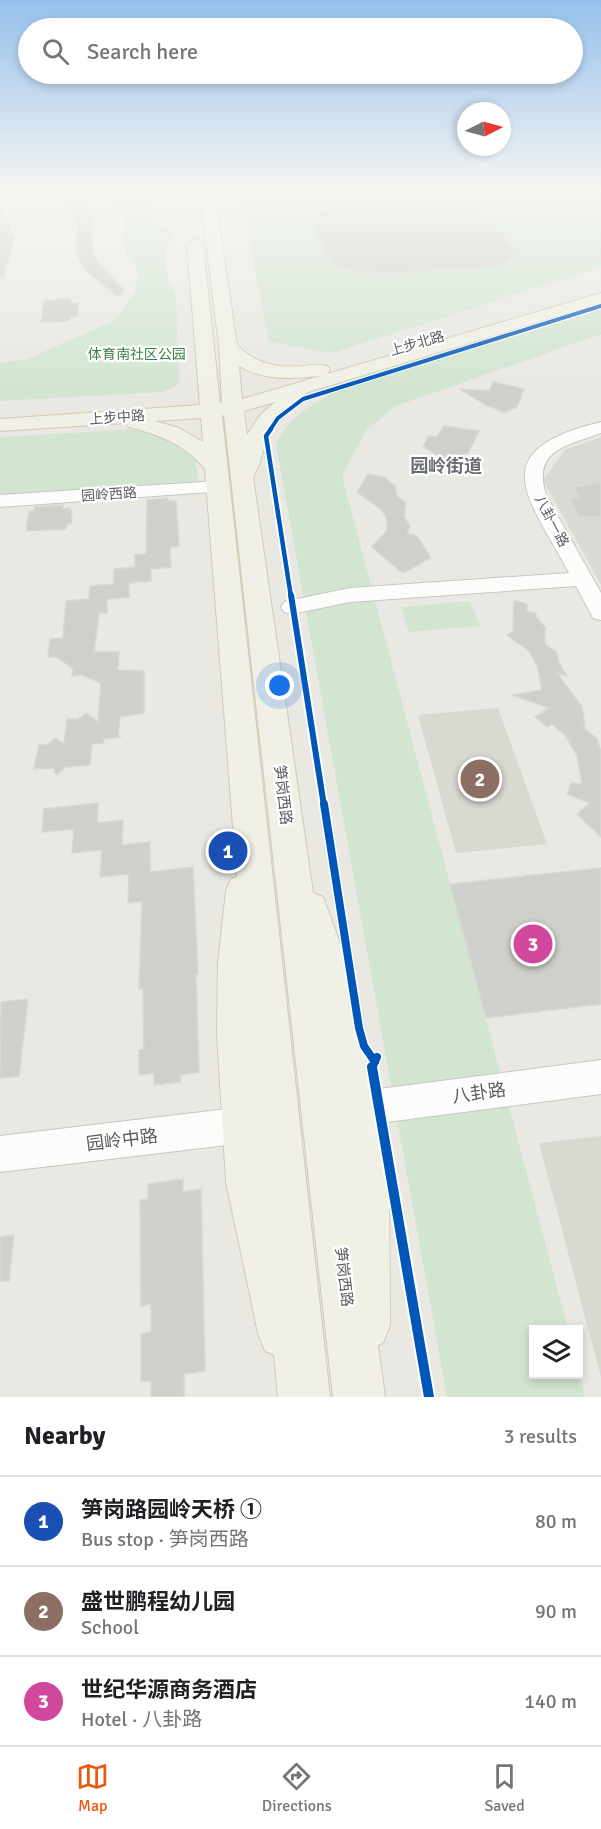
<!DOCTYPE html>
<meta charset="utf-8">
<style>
body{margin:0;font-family:Signika,"Noto Sans SC",sans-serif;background:#f2f2f2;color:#202124}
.controls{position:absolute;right:18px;bottom:18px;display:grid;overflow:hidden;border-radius:0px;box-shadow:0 3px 9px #0003}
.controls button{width:54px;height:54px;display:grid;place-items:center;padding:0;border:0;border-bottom:2px solid #e0e0e0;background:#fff;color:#202124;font:30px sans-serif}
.compass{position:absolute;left:457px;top:102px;width:54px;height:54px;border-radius:50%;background:#fff;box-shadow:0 3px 9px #0003;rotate:84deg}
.you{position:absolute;left:280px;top:686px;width:21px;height:21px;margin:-15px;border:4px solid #fff;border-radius:50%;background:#1a73e8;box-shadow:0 0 0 9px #1a73e833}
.badge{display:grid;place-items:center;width:39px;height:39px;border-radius:50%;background:#ea580c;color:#fff;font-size:20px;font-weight:700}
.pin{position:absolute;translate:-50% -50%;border:3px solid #fff;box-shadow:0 2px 6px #0006}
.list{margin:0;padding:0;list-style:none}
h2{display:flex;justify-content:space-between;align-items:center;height:78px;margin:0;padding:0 24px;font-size:26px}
h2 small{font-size:20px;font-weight:400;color:#757577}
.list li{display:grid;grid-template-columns:39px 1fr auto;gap:18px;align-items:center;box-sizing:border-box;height:90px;padding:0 24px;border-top:2px solid #e0e0e0}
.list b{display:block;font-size:22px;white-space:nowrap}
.list p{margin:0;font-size:20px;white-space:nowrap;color:#757577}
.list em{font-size:20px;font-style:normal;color:#757577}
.icon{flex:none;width:33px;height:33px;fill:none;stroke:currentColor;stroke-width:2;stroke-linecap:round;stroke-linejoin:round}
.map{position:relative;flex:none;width:601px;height:1397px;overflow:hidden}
.search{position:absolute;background:#fff;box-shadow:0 3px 9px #0003;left:18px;right:18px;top:18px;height:66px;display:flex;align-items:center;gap:15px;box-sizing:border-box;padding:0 21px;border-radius:33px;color:#757577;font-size:22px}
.sheet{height:348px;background:#fff}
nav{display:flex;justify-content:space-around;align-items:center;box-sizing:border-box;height:84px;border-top:2px solid #e0e0e0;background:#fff;font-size:16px;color:#757577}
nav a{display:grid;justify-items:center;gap:3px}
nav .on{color:#ea580c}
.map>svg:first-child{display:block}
.industrial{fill:#dad9d4}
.education{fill:#d9d8d1}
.green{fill:#d1e5d1}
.building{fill:#cfcfcc;stroke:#d8d7d2;stroke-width:1.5}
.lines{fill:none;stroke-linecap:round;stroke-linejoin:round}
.minor-casing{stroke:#c6c6c5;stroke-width:2}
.major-casing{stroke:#cfcbb3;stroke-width:2}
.minor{fill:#fcfcfb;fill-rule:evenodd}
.major{fill:#f1f0e6;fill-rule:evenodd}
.cycleway-far4-casing{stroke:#fff;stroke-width:6}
.cycleway-far3-casing{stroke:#fff;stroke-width:8}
.cycleway-far2-casing{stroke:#fff;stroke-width:10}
.cycleway-far1-casing{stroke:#fff;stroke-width:11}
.cycleway-casing{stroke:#fff;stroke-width:14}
.cycleway-far4{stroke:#0057b8;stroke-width:4}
.cycleway-far3{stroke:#0057b8;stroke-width:4.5}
.cycleway-far2{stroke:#0057b8;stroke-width:6}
.cycleway-far1{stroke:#0057b8;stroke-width:8}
.cycleway{stroke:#0057b8;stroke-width:10}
.labels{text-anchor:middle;stroke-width:4.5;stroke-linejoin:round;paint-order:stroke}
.far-street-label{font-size:14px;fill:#595c61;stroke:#fff}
.far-park-label{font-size:14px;fill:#3a7f45;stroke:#fff}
.street-label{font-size:15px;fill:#595c61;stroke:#fff}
.far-district-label{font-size:18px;font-weight:bold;fill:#6a6d73;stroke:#fff}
.near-street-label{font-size:18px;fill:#595c61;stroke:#fff}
</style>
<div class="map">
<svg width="601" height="1397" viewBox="0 0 601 1397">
<rect width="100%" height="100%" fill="#e9e8e3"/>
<path class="industrial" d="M601,437V585L543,480L565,450Z"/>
<path class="education" d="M498,708L547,844L456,853L418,715Z
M601,1136V1377L539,1143Z"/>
<path class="green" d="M103,191H153L154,226L171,228L172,235L166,246V262L168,279L176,294L179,384L163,392L0,401V363L28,359L115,320L135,292L139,272L125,253V222L120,209Z
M240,191H601V267L333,353L269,342Z
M601,309V334L396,406L366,430L342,476L568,1329L534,1330V1374H578L579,1371L585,1397H447L276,444C287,418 313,404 336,391Z
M138,429C161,435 178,442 195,458L199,483L0,496V437Z
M470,601L480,626L408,632L401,607Z"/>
<path class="building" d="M62,191H71L91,217L93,254L99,264L124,290L118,297L89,273L80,261L76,250L78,224Z
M0,202L14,239L3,278L0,277Z
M443,202L469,205L481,210L507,239L514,254L513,259L503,265L484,268L390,273L352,271L338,267L328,257L319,239L315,223L318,214L335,208Z
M70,299L72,304L78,303V316L71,317L68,321L41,323L44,301Z
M493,382L524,389L517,407L504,413L490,406L489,407L460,389L489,391Z
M444,426L479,431L468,453L450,462L423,447L429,436L437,437Z
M368,474L384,477L395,486L397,496L406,503L404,517L410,526L407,533L417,536L431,558L403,573L372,547L387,530V520L382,510L357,492Z
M601,483V516L580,517L569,498L579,497L574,487Z
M168,498V501H176L179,546L170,547L171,567L151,569V581L129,583V597L107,599V613H99L94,652H119L118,670L144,671V713L120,717L118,736L120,737L104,739L103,743L92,744L90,765L65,767L57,775L53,768L34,769L39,745L49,744L55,738L64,744L67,719H78L86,713L98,722L101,683L82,675L72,676L73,669L57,657H48L50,639L63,638L66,601L89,599L90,586L114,584V569L135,567V555L146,554L147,500Z
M63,505L62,509L70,508L69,511H72L71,524H67L66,529L26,531L29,511H34L35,507Z
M514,600L527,604V611L536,613V617L545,627V644L557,653L558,661L567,676L557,673L582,707L585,726L583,727L597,739L601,752V837L577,814L590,803L567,794L571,783L582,784L577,756L566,736L552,724L547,727L535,717L549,708L512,695L542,690L538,668L529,651L507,635L515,630L513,629Z
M98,803L97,823L123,820L122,845L150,842V872L193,867L198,974H196L199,1072L180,1075L181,1082L154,1085V1073L139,1075V1050L144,1049L143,988L139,989L142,901L128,903L129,874L100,877L102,850L72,853L74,829L42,832L44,809Z
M601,868V1004L486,1018L450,884Z
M28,999L19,1076L0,1078L1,1002Z
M183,1179V1192L201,1189L205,1371L184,1374V1397H151V1381L141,1382V1334L151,1332V1304L141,1306L140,1200L148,1199V1184Z
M14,1235L9,1281H0V1237Z"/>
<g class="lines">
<defs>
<path id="minor" d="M601,422V433C566,446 532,450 546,495L601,593V620L593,618L576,586L350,602L292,614L284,612L281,607L284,602L292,600L350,588L569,573C528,496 482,451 601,422Z
M218,481L225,483L227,487L225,491L0,507V495Z
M601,1060V1094L356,1126L344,1121L339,1109L344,1097L356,1092Z
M244,1107L256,1113L262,1125L256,1137L244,1143L0,1172V1136Z"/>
<path id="major" d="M200,191H214L237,345C256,364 276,368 303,366C311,365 319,364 327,366L330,370L327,374L601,293V303L305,393L307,396C298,409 281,414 272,428C263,443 263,462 253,477L313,893L323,897L347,962L363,1023L389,1171L390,1325L383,1343L378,1345L385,1397H333L224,415L222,416L330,1397H278L274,1355L265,1351L258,1333L226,1182L217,1033L218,963L226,891L231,879L237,877L205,469C184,444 160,435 129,427L126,423L0,431V419L200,405L187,244L195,239L203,244L220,403H222L219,346ZM239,366C264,381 292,379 320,376L242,399ZM275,402L260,415L247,435L244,411ZM201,418L203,442L179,428L155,421Z"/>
</defs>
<use href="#minor" class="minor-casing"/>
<use href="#major" class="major-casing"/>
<use href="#minor" class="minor"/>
<use href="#major" class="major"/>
<defs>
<path id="cycleway-far4" d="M270,430L278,418L303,399L601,306"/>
<path id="cycleway-far3" d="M271,429L266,436L291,597"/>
<path id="cycleway-far2" d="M291,595L324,806"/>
<path id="cycleway-far1" d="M324,804L359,1028L364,1046L375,1062
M372,1068L377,1057"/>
<path id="cycleway" d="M372,1067L429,1397"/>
</defs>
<use href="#cycleway-far4" class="cycleway-far4-casing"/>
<use href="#cycleway-far3" class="cycleway-far3-casing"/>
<use href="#cycleway-far2" class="cycleway-far2-casing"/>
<use href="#cycleway-far1" class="cycleway-far1-casing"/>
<use href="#cycleway" class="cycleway-casing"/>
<use href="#cycleway-far4" class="cycleway-far4"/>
<use href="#cycleway-far3" class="cycleway-far3"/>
<use href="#cycleway-far2" class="cycleway-far2"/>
<use href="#cycleway-far1" class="cycleway-far1"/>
<use href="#cycleway" class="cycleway"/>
</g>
<linearGradient id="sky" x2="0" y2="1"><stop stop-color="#95c0ec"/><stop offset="0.49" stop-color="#f5f5f2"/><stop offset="1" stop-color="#f5f5f2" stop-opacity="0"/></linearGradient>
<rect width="601" height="387" fill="url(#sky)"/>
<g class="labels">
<g class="far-street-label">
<text transform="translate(417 343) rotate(-16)" y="5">上步北路</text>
<text transform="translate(117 417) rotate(-4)" y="5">上步中路</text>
<text transform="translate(109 494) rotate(-4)" y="5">园岭西路</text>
<text transform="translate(552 521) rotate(62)" y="5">八卦一路</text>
</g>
<g class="far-park-label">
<text x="137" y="359">体育南社区公园</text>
</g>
<g class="street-label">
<text transform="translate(283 795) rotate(83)" y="5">笋岗西路</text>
<text transform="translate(344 1277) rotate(83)" y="5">笋岗西路</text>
</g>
<g class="far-district-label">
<text x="446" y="472">园岭街道</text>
</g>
<g class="near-street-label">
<text transform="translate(479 1093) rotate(-8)" y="6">八卦路</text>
<text transform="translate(122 1140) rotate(-7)" y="6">园岭中路</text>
</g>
</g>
</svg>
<div class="controls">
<button><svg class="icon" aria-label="layers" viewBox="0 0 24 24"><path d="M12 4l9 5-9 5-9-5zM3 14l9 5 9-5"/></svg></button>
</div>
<svg class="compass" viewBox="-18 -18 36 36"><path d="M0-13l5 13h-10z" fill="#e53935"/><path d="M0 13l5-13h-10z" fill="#757577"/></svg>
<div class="you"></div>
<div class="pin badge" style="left:228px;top:851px;background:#1a4fb4">1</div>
<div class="pin badge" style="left:480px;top:779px;background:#8d6e63">2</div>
<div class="pin badge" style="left:533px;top:944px;background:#d1479c">3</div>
<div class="search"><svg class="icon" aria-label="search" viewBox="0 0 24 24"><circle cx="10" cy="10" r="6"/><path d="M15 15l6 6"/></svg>Search here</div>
</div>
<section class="sheet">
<h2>Nearby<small>3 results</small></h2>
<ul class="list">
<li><span class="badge" style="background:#1a4fb4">1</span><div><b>笋岗路园岭天桥 ①</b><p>Bus stop · 笋岗西路</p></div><em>80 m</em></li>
<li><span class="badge" style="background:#8d6e63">2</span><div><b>盛世鹏程幼儿园</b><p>School</p></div><em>90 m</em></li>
<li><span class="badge" style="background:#d1479c">3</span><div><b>世纪华源商务酒店</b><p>Hotel · 八卦路</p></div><em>140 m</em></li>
</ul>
</section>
<nav>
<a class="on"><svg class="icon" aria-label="map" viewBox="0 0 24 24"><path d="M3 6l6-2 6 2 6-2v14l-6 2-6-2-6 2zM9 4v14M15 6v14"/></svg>Map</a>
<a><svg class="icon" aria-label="directions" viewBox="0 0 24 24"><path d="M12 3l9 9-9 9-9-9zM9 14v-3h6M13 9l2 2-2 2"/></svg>Directions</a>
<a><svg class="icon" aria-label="saved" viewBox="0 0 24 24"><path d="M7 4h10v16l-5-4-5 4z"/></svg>Saved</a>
</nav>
